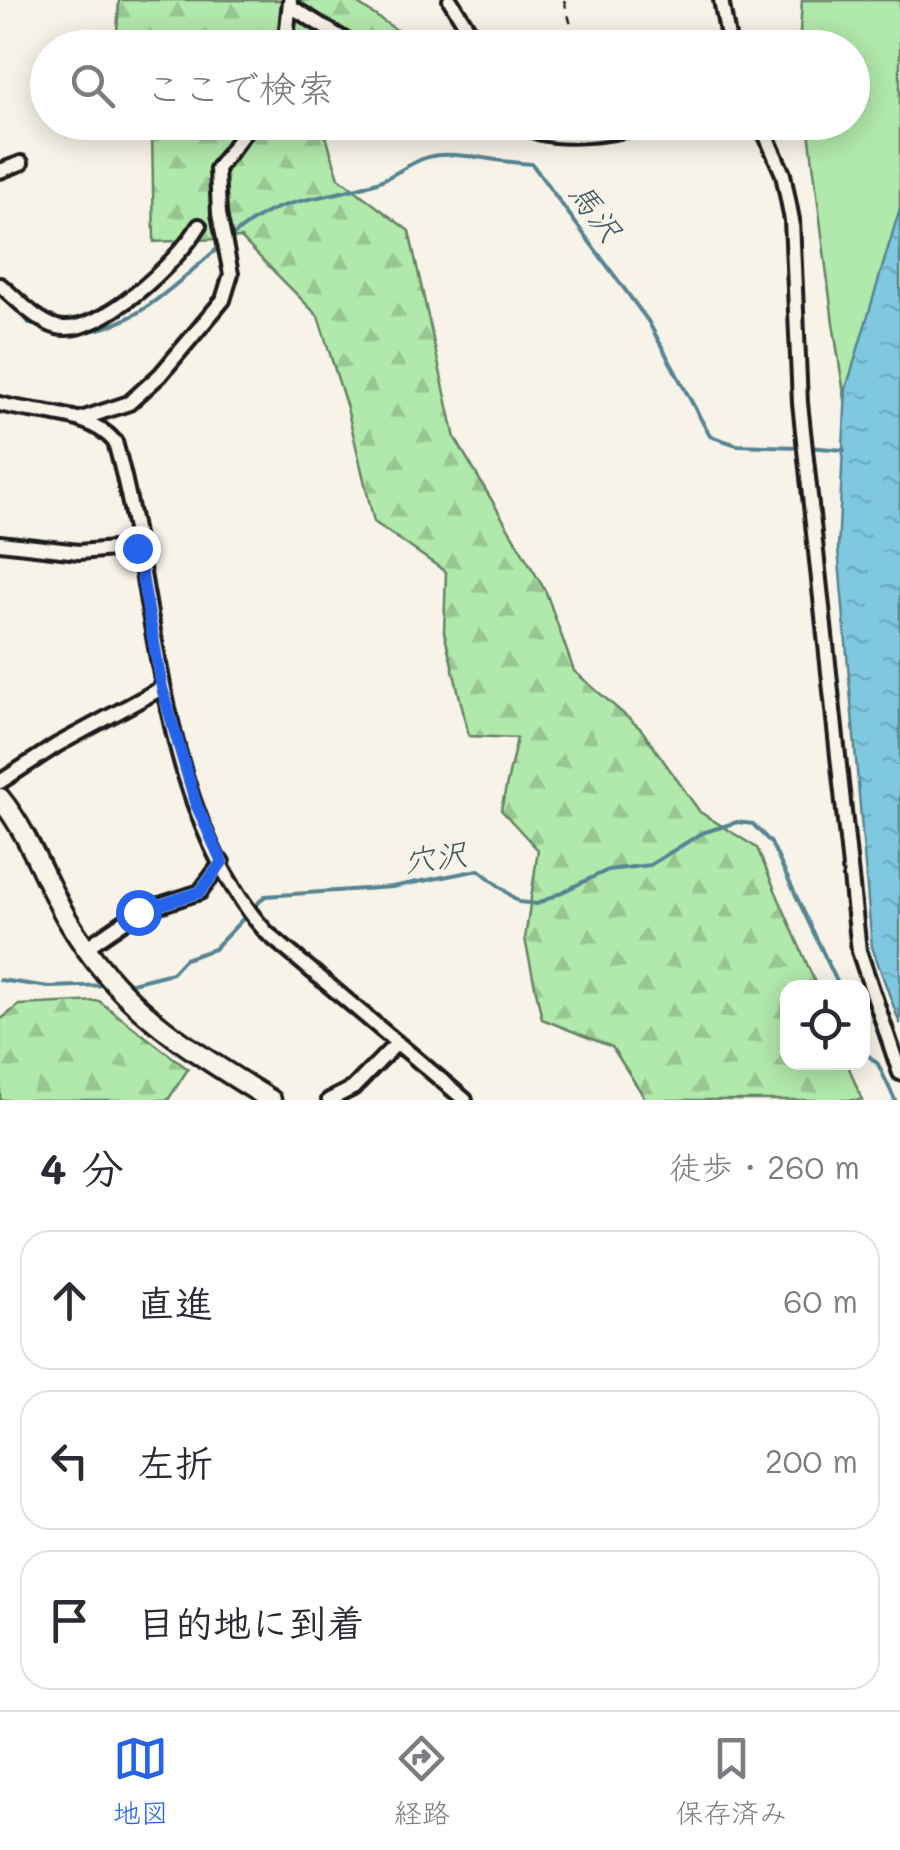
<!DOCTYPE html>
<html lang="ja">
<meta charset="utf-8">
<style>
body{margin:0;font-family:Mali,"Klee One",sans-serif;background:#f2f2f3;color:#2b2b33}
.controls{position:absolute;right:30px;bottom:30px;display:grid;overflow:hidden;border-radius:20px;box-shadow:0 5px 25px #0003}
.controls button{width:90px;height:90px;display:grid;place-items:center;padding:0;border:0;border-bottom:2px solid #e1e1e2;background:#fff;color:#2b2b33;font:50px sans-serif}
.stop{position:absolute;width:30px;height:30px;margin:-22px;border:8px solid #2563eb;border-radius:50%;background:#fff}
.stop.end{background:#2563eb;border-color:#fff;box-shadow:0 2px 10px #0008}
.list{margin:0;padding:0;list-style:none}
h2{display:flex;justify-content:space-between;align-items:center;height:130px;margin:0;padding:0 40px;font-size:42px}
h2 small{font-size:32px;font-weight:400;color:#7c7c81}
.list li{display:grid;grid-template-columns:65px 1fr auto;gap:30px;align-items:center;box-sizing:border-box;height:140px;margin:0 20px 20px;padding:0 20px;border:2px solid #e1e1e2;border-radius:30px}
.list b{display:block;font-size:38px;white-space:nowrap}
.list em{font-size:32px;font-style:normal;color:#7c7c81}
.icon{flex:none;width:55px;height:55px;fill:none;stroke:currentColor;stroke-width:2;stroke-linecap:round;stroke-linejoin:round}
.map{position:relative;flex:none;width:900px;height:1100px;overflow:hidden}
.search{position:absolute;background:#fff;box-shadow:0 5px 25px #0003;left:30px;right:30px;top:30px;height:110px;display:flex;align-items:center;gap:25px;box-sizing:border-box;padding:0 35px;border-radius:55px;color:#7c7c81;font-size:38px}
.sheet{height:610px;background:#fff}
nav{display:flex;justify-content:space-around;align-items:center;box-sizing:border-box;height:140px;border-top:2px solid #e1e1e2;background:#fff;font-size:28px;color:#7c7c81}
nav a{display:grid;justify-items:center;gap:5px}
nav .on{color:#2563eb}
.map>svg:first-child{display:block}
.grass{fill:#b1e8ab;stroke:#668264;stroke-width:2.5}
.forest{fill:url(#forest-firs);stroke:#668264;stroke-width:2.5}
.water{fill:url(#water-ripples);stroke:#578492;stroke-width:2.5}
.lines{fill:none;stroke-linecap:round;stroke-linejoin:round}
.stream{stroke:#578492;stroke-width:4}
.minor-casing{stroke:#1c1c1c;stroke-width:20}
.major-casing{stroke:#1c1c1c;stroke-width:25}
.path{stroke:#1c1c1c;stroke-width:2.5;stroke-dasharray:8 8;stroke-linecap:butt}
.minor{stroke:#f7f3e8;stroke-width:12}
.major{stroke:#f7f3e8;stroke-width:18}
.route{stroke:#2563eb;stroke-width:12}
.labels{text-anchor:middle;stroke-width:10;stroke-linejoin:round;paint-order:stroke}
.water-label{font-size:32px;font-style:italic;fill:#3f5961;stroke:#f7f3e8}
</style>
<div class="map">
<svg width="900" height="1100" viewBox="0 0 900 1100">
<defs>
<pattern id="forest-firs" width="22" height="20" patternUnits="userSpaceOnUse" patternTransform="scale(2.5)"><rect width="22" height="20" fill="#b1e8ab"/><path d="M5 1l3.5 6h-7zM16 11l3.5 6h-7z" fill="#98c693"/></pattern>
<pattern id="water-ripples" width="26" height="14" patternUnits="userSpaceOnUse" patternTransform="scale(2.5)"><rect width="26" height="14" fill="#7fc9e0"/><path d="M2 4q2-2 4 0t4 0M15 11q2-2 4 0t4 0" fill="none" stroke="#6dacc0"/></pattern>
</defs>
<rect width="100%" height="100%" fill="#f7f3e8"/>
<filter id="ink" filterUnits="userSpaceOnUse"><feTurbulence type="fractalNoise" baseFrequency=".01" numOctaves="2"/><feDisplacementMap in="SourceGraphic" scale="20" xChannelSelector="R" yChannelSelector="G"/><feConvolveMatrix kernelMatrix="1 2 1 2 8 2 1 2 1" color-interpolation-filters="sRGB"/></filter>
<g filter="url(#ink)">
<path class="grass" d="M802,0H900V752L833,323L808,123L852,122V48H799Z"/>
<path class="forest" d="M119,0H352L422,47L116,48Z
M138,123H447L322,124L339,178L409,231L455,438L546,592L574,671L641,729L700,812L757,848L817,987L788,988V1062L847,1063L862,1100H646L612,1047L542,1019L525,939L538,850L501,810L517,738L469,736L444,632L446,572L374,522L347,408L318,316L241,238L154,242L152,133Z
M99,1001L188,1069L168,1100H0V1020L19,1005Z"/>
<path class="water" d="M900,208V1024L872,947L838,549L846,389Z"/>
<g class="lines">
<path class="stream" d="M229,239C283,191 317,204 377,182C399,174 417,156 440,155C470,153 502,163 532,164L648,321L710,436L737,445L799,447
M19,309L29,323L51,331
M75,332C136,331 178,280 222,245
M808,447L844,450
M0,980L49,987L110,985
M124,985L172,973L185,959L214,949L265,896L392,887L479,870L519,902L537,904L608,870L650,865L702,833L737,822L753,824L771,843L840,988
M862,1050L878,1064L895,1100"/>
<defs>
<path id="minor" d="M450,0L480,48
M721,0L730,48
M290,6L358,48
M285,48L290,1
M466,122L491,129L512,122
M518,122C548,148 625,131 662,122
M760,122L783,174L792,220L800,403L859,951L900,1073
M0,171L21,163
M0,285C16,298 36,321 57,327C99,338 179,260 199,226
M0,404C38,415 88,410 115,442C159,595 156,810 267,933L465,1100
M81,419L129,403L160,375L223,300L231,274L219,214L217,169L252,122
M0,543L79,552L137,547
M0,782L57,745L162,688
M87,947L138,912L200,892L222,862
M329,1100L353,1088L395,1045"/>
<path id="major" d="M0,798C29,834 44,879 67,919C119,1008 186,1047 271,1100"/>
</defs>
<use href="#minor" class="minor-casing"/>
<use href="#major" class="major-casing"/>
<path class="path" d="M564,0L574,36L585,48"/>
<use href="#minor" class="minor"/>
<use href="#major" class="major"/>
</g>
</g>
<g class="lines" filter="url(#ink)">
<path class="route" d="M137,548L162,688L196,804L222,862L200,892L138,912"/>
</g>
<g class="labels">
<g class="water-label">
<text transform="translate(595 212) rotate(53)" y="11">馬沢</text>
<text transform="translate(435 858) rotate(-8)" y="11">穴沢</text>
</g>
</g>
</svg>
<div class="controls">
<button><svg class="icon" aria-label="locate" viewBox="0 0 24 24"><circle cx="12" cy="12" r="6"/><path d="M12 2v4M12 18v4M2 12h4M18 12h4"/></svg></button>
</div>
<div class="stop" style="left:138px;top:912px"></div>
<div class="stop end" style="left:137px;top:548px"></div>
<div class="search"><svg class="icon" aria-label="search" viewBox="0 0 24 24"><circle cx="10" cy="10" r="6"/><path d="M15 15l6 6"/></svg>ここで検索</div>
</div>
<section class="sheet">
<h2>4 分<small>徒歩 · 260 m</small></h2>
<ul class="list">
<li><svg class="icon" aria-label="ahead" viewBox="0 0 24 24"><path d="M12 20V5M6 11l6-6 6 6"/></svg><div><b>直進</b></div><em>60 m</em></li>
<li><svg class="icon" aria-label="left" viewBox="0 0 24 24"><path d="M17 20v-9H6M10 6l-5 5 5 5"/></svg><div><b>左折</b></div><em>200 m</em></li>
<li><svg class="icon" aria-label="arrive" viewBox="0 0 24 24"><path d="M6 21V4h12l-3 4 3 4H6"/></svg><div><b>目的地に到着</b></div></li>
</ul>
</section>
<nav>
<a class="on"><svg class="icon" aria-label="map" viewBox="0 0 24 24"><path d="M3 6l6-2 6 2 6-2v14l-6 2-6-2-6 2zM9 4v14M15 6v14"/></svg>地図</a>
<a><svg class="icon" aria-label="directions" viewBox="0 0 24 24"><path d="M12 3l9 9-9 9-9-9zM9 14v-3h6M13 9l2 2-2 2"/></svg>経路</a>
<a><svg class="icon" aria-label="saved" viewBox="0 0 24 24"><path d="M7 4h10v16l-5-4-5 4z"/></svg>保存済み</a>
</nav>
